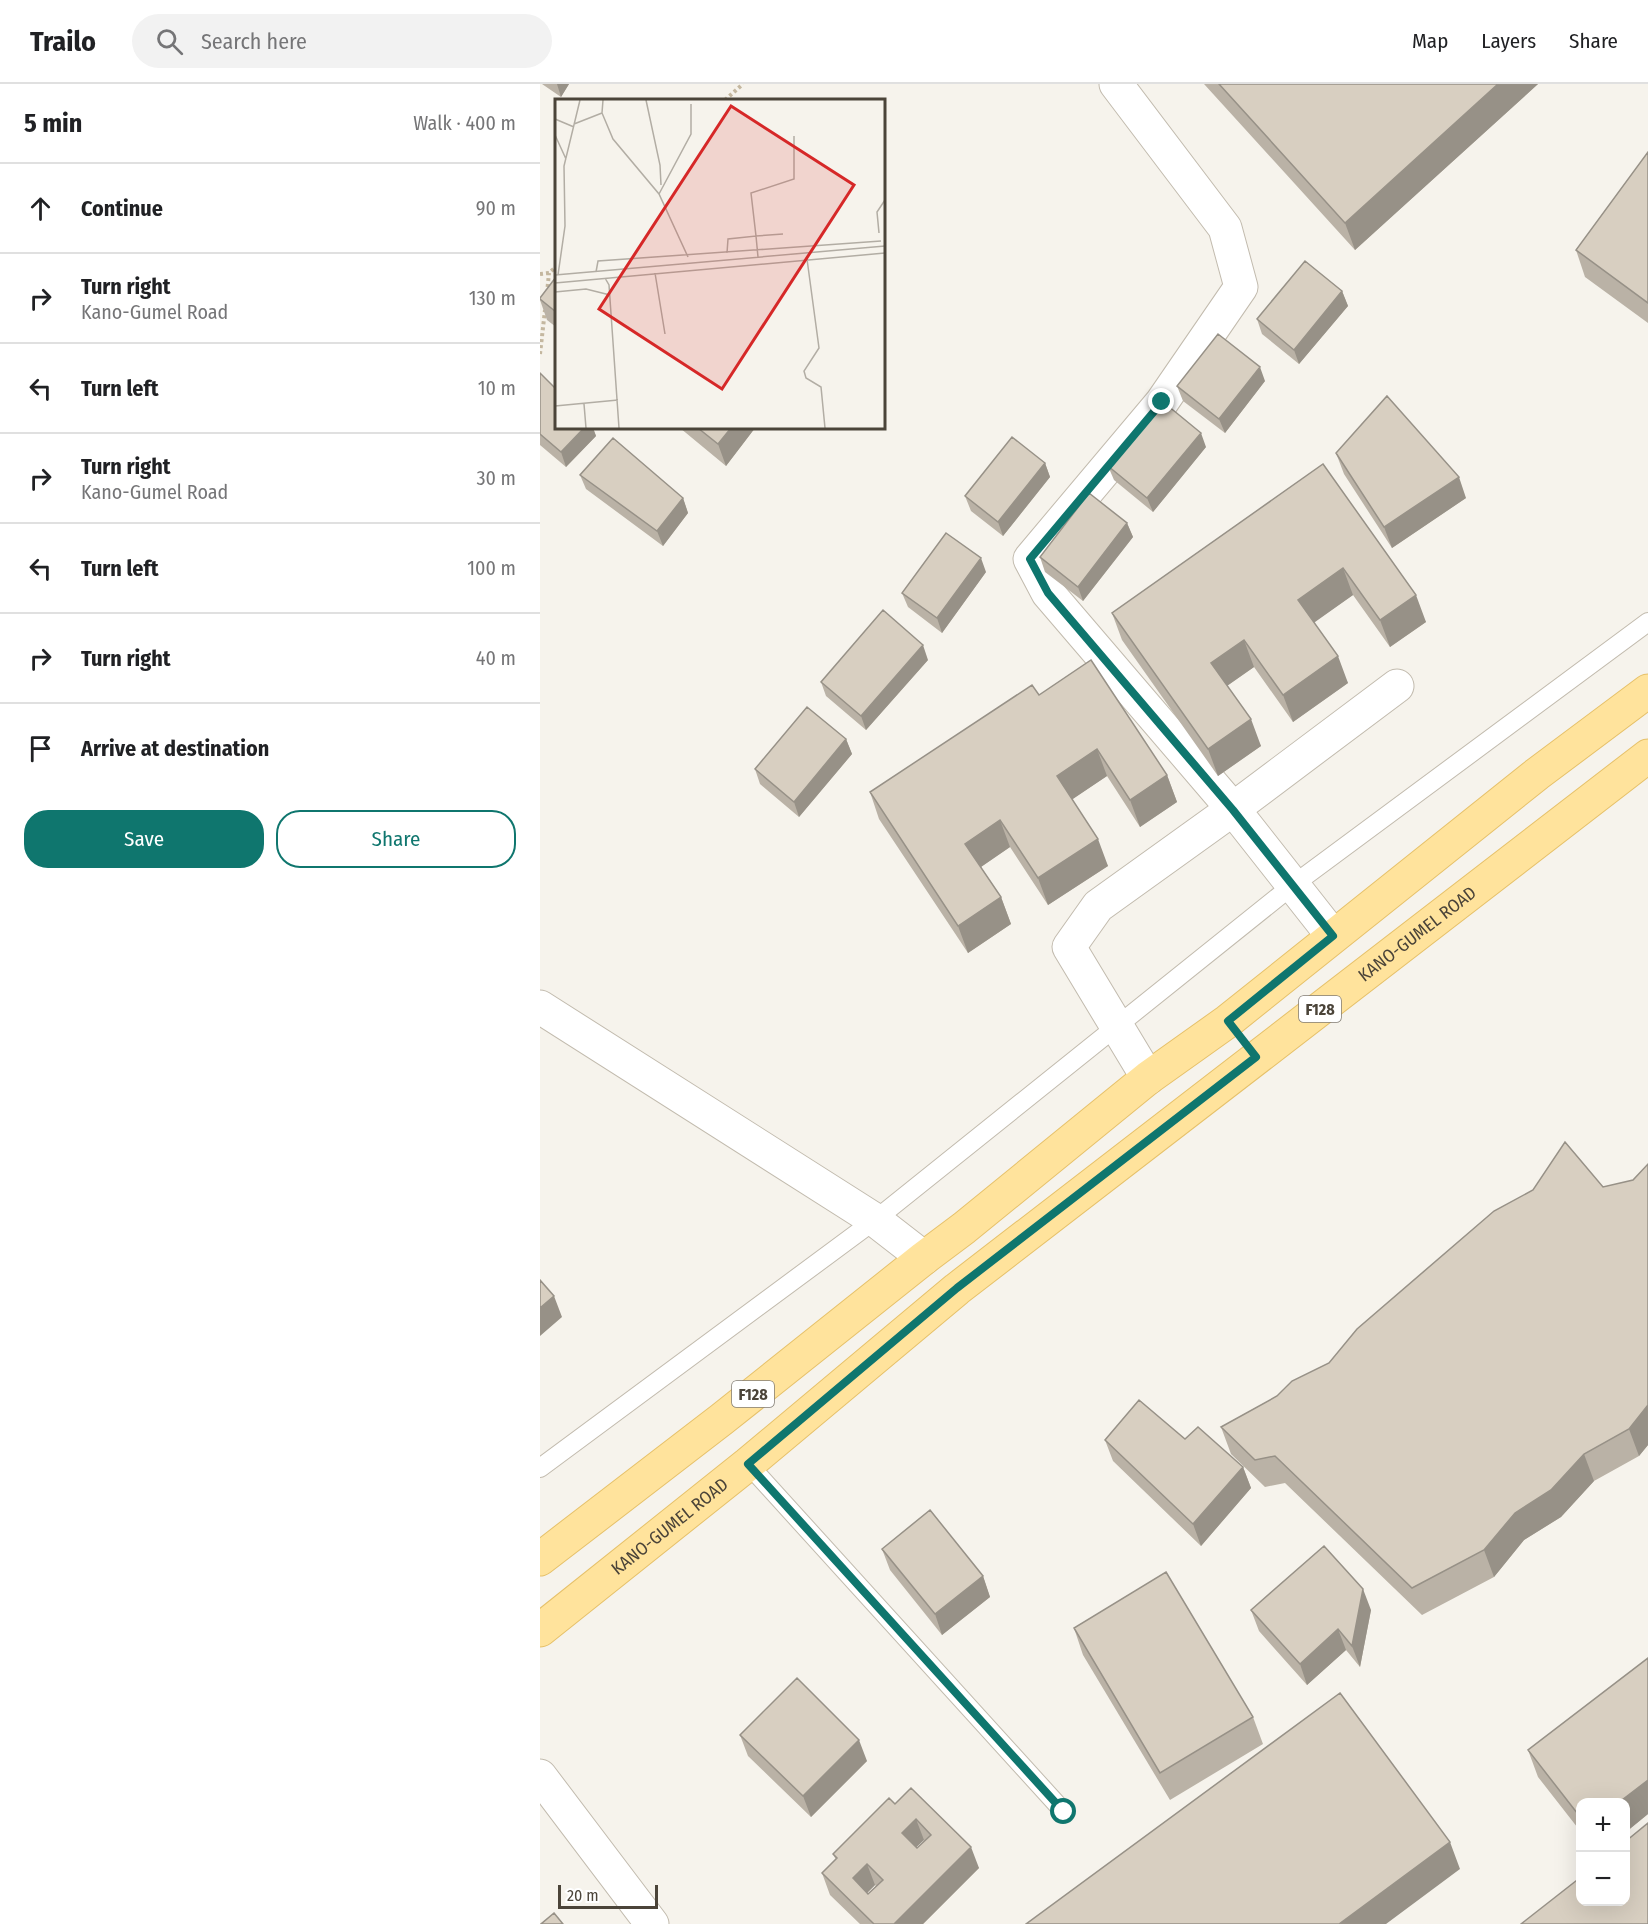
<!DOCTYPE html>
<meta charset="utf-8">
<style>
body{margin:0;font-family:"Fira Sans Condensed",sans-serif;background:#f2f2f2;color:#202124}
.controls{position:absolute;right:18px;bottom:18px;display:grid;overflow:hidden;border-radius:12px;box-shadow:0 6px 24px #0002}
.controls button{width:54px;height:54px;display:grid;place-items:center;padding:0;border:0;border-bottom:2px solid #e0e0e0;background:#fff;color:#202124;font:30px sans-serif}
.scale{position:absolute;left:18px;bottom:15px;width:100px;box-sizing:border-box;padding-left:6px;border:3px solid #4b4439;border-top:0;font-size:16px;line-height:21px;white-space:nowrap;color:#4b4439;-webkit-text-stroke:4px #fff;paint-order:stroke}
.stop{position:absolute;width:18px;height:18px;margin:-14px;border:4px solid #0f766e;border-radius:50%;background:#fff}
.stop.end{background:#0f766e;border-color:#fff;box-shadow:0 2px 6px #0008}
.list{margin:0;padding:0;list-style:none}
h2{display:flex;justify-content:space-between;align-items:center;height:78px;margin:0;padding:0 24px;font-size:26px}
h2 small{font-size:20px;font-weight:400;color:#757577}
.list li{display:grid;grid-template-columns:39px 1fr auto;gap:18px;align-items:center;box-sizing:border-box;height:90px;padding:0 24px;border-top:2px solid #e0e0e0}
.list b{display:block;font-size:22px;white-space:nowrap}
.list p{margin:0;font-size:20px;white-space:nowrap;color:#757577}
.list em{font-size:20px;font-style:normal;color:#757577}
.actions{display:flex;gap:12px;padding:18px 24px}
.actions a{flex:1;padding:14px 0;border:2px solid #0f766e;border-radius:24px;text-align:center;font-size:21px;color:#0f766e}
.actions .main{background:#0f766e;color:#fff}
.icon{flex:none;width:33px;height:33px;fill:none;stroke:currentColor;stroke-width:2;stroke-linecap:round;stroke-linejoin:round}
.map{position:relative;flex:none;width:1108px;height:1840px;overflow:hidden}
header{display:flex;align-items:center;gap:36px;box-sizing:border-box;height:84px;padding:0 30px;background:#fff;border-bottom:2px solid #e0e0e0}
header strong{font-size:28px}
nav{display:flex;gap:33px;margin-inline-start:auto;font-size:21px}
.search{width:420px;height:54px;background:#f2f2f2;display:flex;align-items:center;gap:15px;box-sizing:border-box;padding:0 21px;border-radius:33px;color:#757577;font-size:22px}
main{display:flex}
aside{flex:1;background:#fff}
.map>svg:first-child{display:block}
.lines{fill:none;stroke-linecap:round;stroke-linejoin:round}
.service-casing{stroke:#c2bbae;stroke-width:20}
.minor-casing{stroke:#c2bbae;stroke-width:35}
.primary-casing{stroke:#e6c16a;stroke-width:35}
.path{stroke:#c4b79f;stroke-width:4;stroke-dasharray:3 3;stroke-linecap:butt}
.service{stroke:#fff;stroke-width:18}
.minor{stroke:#fff;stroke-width:33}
.primary{stroke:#ffe39c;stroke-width:33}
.wall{fill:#bab2a6;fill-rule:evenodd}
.shaded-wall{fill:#979187}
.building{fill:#d8cfc1;stroke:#979187;stroke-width:1.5;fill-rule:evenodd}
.route{stroke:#0f766e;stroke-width:8}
.labels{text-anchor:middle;stroke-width:6;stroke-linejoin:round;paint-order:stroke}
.shield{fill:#fff;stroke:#817c74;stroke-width:1.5}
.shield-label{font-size:16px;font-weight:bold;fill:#4b4439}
.street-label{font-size:18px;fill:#4b4439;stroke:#fff}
.inset-road{fill:none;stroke:#b2ada4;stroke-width:1.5}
.view{fill:#d62828;fill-opacity:0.15;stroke:#d62828;stroke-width:3}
.inset-edge{fill:none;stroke:#4b4439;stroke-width:3}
</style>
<header>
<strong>Trailo</strong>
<div class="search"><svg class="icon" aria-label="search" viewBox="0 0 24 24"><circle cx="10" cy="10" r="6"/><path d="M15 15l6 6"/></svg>Search here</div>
<nav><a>Map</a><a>Layers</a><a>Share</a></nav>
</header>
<main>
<aside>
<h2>5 min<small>Walk · 400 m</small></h2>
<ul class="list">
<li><svg class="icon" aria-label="ahead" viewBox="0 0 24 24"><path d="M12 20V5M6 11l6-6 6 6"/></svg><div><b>Continue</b></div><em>90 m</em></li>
<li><svg class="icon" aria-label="right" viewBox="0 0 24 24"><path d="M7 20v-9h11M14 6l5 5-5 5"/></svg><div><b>Turn right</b><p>Kano-Gumel Road</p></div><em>130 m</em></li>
<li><svg class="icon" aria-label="left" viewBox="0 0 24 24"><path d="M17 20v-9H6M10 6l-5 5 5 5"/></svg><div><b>Turn left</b></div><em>10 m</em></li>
<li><svg class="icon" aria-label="right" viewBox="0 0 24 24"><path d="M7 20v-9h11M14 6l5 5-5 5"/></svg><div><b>Turn right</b><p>Kano-Gumel Road</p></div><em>30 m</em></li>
<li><svg class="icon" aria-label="left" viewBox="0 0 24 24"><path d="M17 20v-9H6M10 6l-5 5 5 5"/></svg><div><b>Turn left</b></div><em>100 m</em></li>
<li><svg class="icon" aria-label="right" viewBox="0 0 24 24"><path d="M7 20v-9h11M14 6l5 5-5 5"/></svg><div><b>Turn right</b></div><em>40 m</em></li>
<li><svg class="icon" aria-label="arrive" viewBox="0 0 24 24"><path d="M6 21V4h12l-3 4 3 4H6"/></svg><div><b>Arrive at destination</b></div></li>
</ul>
<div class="actions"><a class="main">Save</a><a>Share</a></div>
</aside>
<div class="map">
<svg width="1108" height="1840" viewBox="0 0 1108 1840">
<rect width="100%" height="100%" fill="#f6f3ec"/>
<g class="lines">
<defs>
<path id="service" d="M208,1380L524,1728
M0,1384L335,1136L753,801L1108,538"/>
<path id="minor" d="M576,0L685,144L701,203L622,318L490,475L508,509L693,725L857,602
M0,923L335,1136L384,1174
M608,994L529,863L558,822L693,725L793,852
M0,1692L112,1840"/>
<g id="primary">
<path d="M0,1475L182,1335L384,1174L424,1144L608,994L688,937L997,690L1108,607"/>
<path id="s1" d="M0,1546L208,1380L417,1205L1108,672"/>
</g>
</defs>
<use href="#service" class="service-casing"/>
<use href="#minor" class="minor-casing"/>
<use href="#primary" class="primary-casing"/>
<path class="path" d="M185,16L203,0
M0,190L9,189L16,183
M7,209L9,189
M0,270L5,226"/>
<use href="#service" class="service"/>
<use href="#minor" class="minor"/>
<use href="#primary" class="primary"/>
</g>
<path class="wall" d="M2,0H29L21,13Z
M664,0H998L815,166Z
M1108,68V239L1045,193L1036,166Z
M16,193V243L7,236L0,216V214Z
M802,207L808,222L759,280L722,250L717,235Z
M0,289L16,344H53L56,352L26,383L0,361Z
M725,297L685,349L643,317L637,302Z
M140,344H215L186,382Z
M666,363L613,428L574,396L568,382Z
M796,369L926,414L852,464L804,390Z
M505,379L510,393L463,452L431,427L425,412Z
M783,380L886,538L850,563L813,511L774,538L808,599L753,638L714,583L687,602L721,662L678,692L582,556L572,529Z
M40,391L143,414L148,429L123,462L46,405Z
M587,439L593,453L543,517L505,488L500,473Z
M446,488L402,549L368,523L362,509Z
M388,576L326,646L286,612L281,598Z
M499,611L627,691L637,718L600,743L567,692L532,715L568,782L508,821L470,763L441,783L461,813L471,840L428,869L339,735L330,708Z
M306,655L312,670L259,733L220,700L215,685Z
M1108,1080V1361L1099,1372L1054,1397L1021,1433L984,1456L954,1493L882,1531L745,1399L725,1403L691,1370L681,1343L737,1312L1063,1103L1093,1096Z
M645,1355L703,1383L711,1404L661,1462L573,1377L565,1356Z
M342,1465L443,1492L450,1513L402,1551L350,1486Z
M711,1526H831L820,1583L806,1566L767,1601L719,1547Z
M534,1544L713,1633L723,1660L630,1716L543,1571Z
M1108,1574V1730L1086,1748V1719H1041V1748L998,1693L988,1666Z
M200,1651L327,1677L271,1733L208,1672Z
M371,1704L439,1784L383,1840H320L290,1811L282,1789L296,1776L293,1770L355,1720ZM384,1756V1757L377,1764L376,1763ZM335,1801L336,1802L328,1810L327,1809Z"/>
<path class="shaded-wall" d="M17,0H29L21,13Z
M958,0H998L815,166L805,139Z
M802,207L808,222L759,280L754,266Z
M720,283L725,297L685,349L679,335Z
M44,344H53L56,352L26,383L21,368Z
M191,344H215L186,382L178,360Z
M661,349L666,363L613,428L607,414Z
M505,379L510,393L463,452L458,438Z
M919,393L926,414L852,464L844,443Z
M143,414L148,429L123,462L117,447Z
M587,439L593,453L543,517L538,503Z
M441,474L446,488L402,549L397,534Z
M803,484L813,511L768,543L758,516Z
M876,511L886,538L850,563L840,536Z
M704,556L714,583L681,606L671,579Z
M383,561L388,576L326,646L321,632Z
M798,572L808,599L753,638L743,611Z
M711,635L721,662L678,692L668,665Z
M306,655L312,670L259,733L254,718Z
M557,665L567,692L527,719L517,692Z
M627,691L637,718L600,743L590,716Z
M460,736L470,763L435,787L425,760Z
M558,755L568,782L508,821L498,794Z
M461,813L471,840L428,869L418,842Z
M14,1212L22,1233L0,1252V1224Z
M1108,1321V1361L1099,1372L1089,1345Z
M1044,1370L1054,1397L1021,1433L984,1456L954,1493L944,1466L975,1429Z
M703,1383L711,1404L661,1462L653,1440Z
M443,1492L450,1513L402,1551L395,1530Z
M823,1505L831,1526L820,1583L812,1562Z
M798,1545L806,1566L767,1601L760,1580Z
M319,1656L327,1677L271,1733L263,1712Z
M1108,1696V1730L1086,1748V1719H1078Z
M376,1735L384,1756L369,1770L362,1749Z
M910,1758L920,1785L846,1840H799Z
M431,1763L439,1784L383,1840H354Z
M327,1780L335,1801L321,1815L313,1794Z"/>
<path class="building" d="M679,0H958L805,139Z
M1108,68V219L1036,166Z
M765,177L802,207L754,266L717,235Z
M16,193V228L0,215V214Z
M678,250L720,283L679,335L637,302Z
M0,289L16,305V344H44L21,368L0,350Z
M847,312L919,393L844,443L796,369Z
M622,317L661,349L607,414L568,382Z
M158,344H191L178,360Z
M472,353L505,379L458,438L425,412Z
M73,354L143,414L117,447L40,391Z
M783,380L876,511L840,536L803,484L758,516L798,572L743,611L704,556L671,579L711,635L668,665L572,529Z
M549,409L587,439L538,503L500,473Z
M406,449L441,474L397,534L362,509Z
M343,526L383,561L321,632L281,598Z
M551,576L627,691L590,716L557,665L517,692L558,755L498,794L460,736L425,760L461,813L418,842L330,708L492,601L499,611Z
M267,623L306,655L254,718L215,685Z
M1025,1058L1063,1103L1093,1096L1108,1080V1321L1089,1345L1044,1370L1011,1406L975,1429L944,1466L872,1504L735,1372L715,1376L681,1343L737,1312L752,1297L789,1279L817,1245L954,1127L993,1106Z
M0,1196L14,1212L0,1224Z
M599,1316L645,1355L658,1343L703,1383L653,1440L565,1356Z
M390,1426L443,1492L395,1530L342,1465Z
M784,1462L823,1505L812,1562L798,1545L760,1580L711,1526Z
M626,1488L713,1633L620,1689L534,1544Z
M1108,1574V1696L1078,1719H1041V1734L988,1666Z
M257,1594L319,1656L263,1712L200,1651Z
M800,1609L910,1758L799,1840H486Z
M371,1704L431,1763L354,1840H334L282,1789L297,1774L293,1770L349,1714L355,1720ZM376,1735L391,1751L377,1764L362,1749ZM327,1780L343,1796L328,1810L313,1794Z
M1108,1739V1840H981L1041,1793V1818H1086V1757Z
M14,1829L23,1840H1Z"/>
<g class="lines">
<path class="route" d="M524,1728L208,1380L417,1204L716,973L688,937L793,852L693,726L508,509L490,475L622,318"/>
</g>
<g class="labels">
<g class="shield">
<rect x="759" y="912" width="42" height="26" rx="4.5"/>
<rect x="192" y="1297" width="42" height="26" rx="4.5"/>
</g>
<g class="shield-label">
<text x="780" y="931">F128</text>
<text x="213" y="1316">F128</text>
</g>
<g class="street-label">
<text dy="6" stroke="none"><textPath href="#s1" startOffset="1120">KANO-GUMEL ROAD</textPath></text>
<text dy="6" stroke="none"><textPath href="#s1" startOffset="166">KANO-GUMEL ROAD</textPath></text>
</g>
</g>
<g transform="translate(15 15)">
<rect width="330" height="330" fill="#f6f3ec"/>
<path class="inset-road" d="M48,1L47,14L58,40L104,95L133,158M91,1L105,66L106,86M0,20L19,28M19,25L47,14M0,36L11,60M104,95L136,35V5M324,134L322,113L330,101M228,135L201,137L196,94L239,80V37M172,154L173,140L201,137L203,158M252,160L264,249L249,272L251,279L266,288L270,329M41,173L43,162L326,142M100,174L110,235M0,176L330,147M3,176L10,127L9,67L25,1M50,179L54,186L64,329M0,184L330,154M0,193L31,190L55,196M29,305L31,329M0,307L63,301"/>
<path class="view" d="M176,7L299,86L167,290L44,210Z"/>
<rect width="330" height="330" class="inset-edge"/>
</g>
</svg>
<div class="controls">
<button>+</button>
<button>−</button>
</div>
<div class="scale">20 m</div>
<div class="stop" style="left:524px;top:1728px"></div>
<div class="stop end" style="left:622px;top:318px"></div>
</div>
</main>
